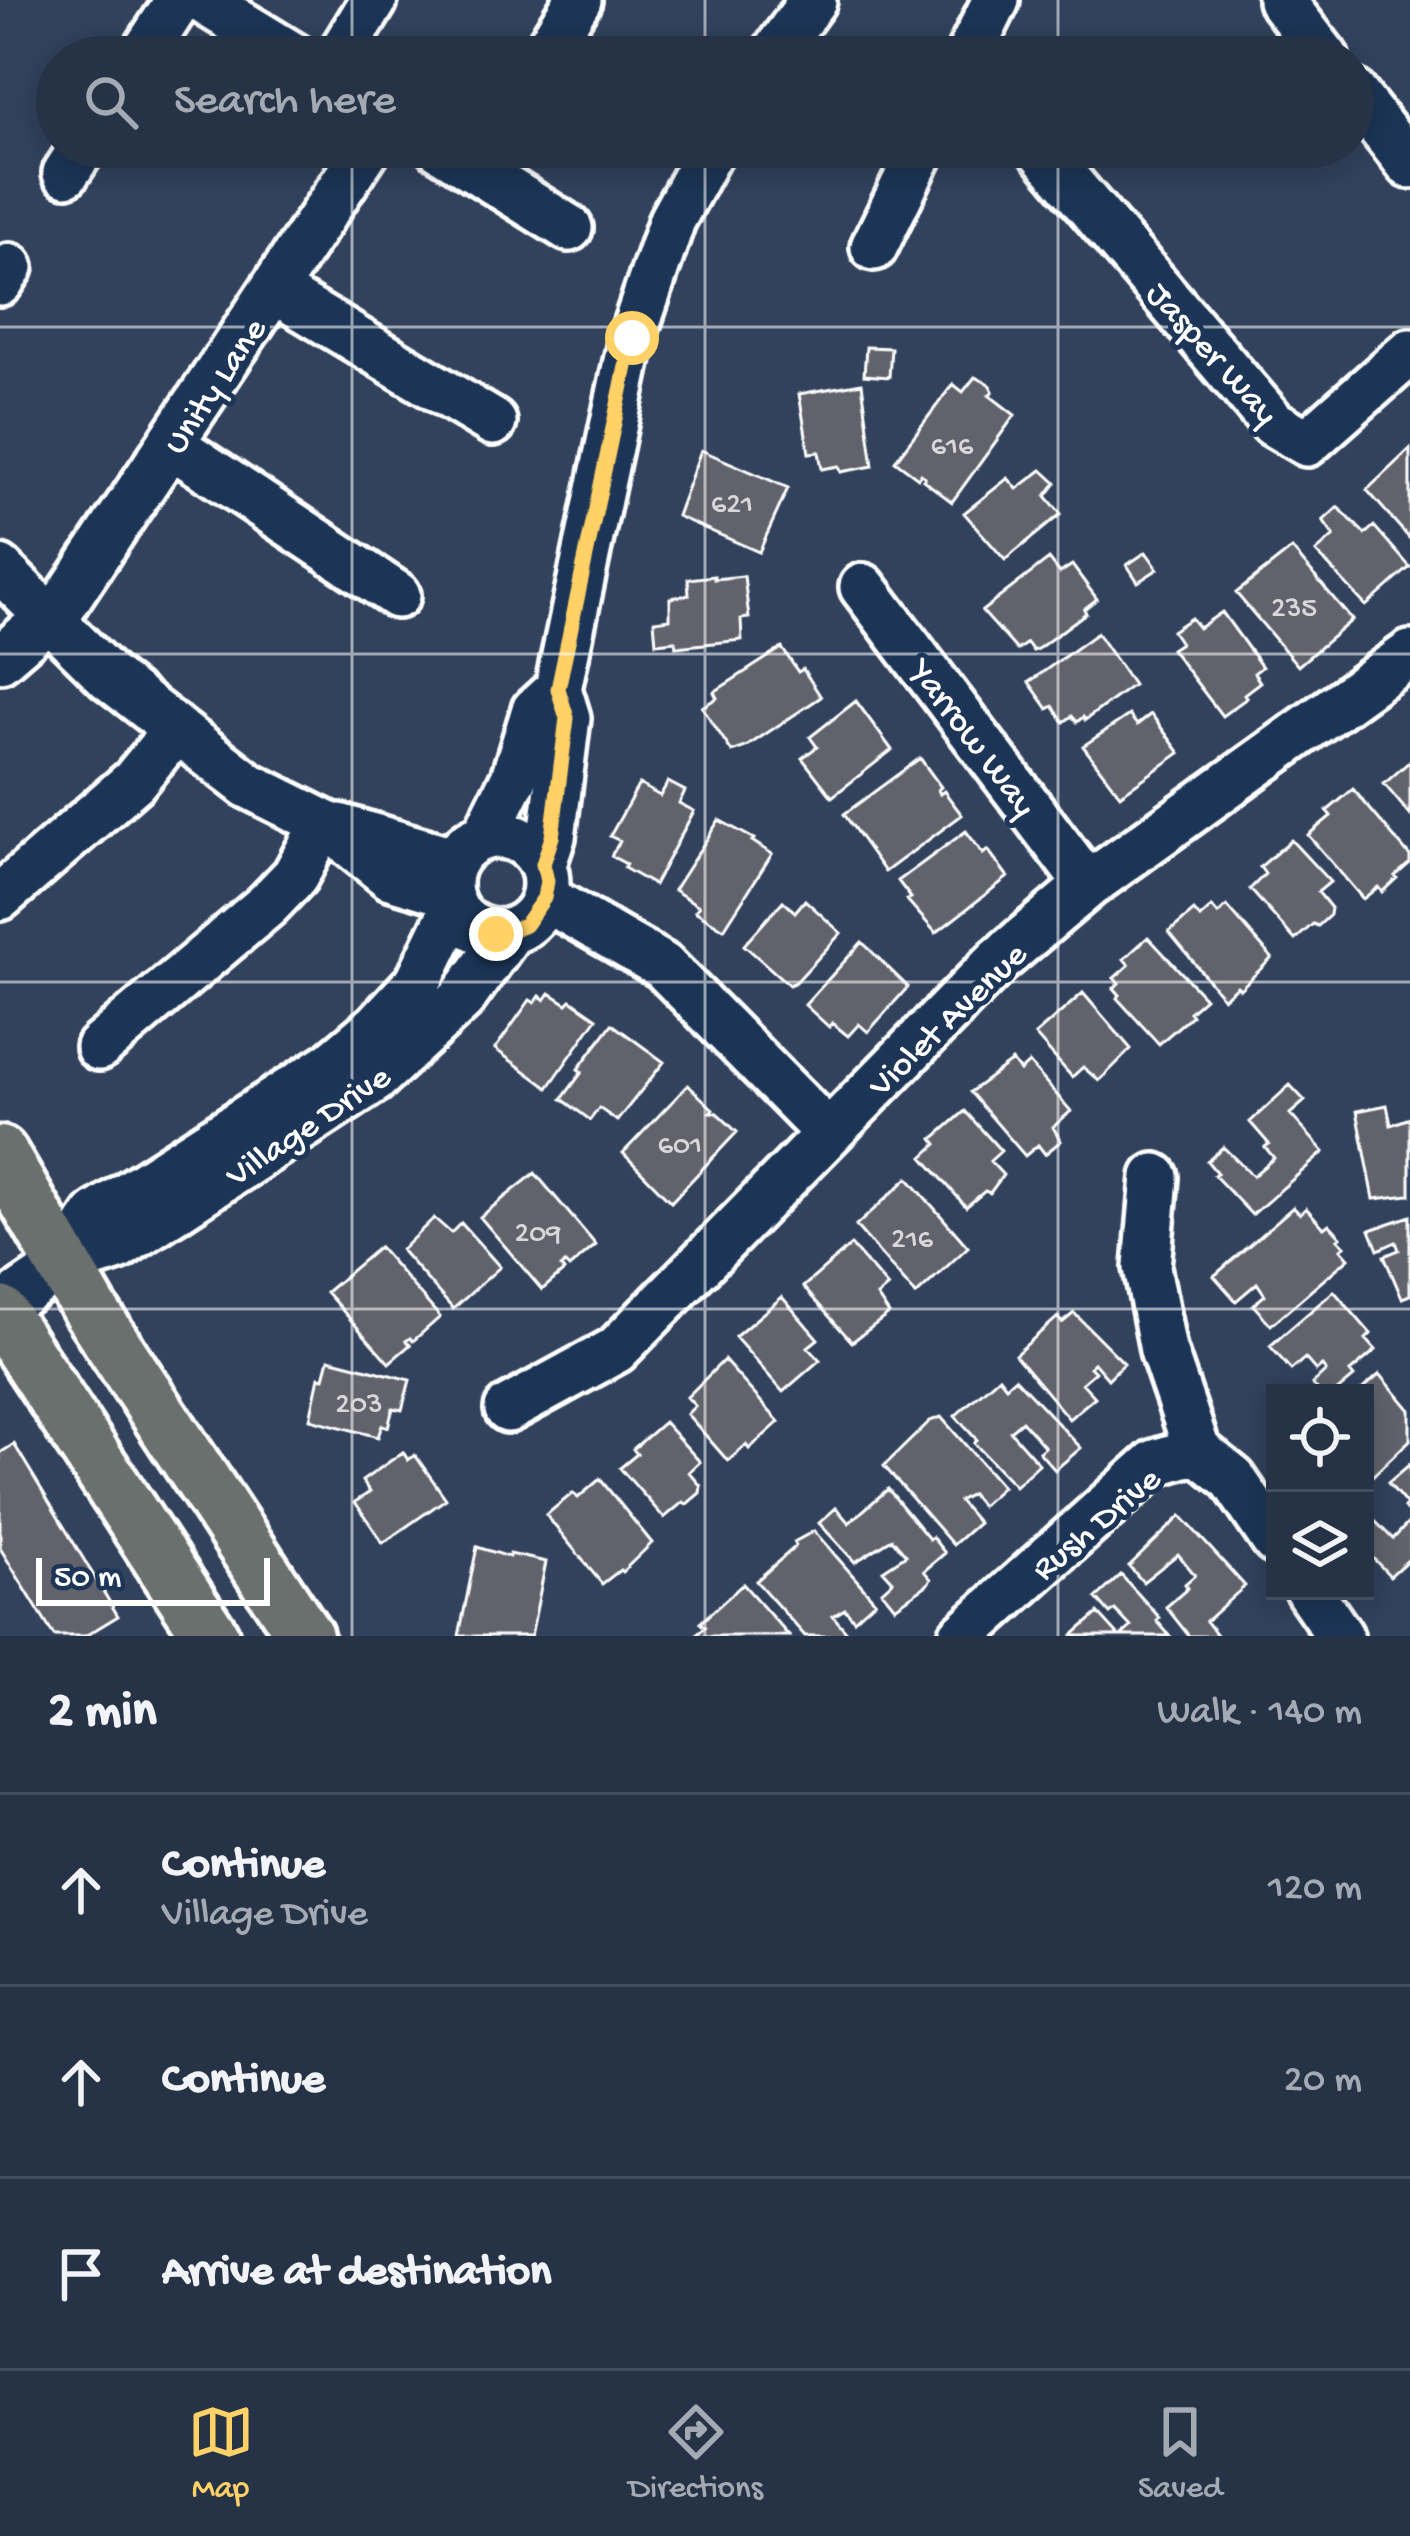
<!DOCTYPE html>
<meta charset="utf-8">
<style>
body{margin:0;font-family:"Gochi Hand",sans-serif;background:#2e3a4d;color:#f1f3f6}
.controls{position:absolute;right:36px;bottom:36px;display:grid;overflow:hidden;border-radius:0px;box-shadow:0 6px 30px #0003}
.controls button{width:108px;height:108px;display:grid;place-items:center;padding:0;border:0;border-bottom:3px solid #424d5f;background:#263246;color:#f1f3f6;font:60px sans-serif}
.scale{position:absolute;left:36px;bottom:30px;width:234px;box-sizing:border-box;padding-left:12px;border:6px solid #fff;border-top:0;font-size:33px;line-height:42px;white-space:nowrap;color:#fff;-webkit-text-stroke:9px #1d3557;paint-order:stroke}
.stop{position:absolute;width:36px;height:36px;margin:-27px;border:9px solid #ffd166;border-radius:50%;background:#fff}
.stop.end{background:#ffd166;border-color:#fff;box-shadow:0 3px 12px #0008}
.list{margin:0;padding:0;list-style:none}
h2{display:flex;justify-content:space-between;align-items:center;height:156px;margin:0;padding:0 48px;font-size:51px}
h2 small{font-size:39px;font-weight:400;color:#a4aab3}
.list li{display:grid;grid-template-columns:78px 1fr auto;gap:36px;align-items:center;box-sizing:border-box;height:192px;padding:0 48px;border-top:3px solid #424d5f}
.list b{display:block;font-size:45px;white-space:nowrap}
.list p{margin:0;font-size:39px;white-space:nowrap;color:#a4aab3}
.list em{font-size:39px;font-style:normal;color:#a4aab3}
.icon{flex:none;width:66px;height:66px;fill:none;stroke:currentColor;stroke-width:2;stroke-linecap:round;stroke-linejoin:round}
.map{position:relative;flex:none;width:1410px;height:1636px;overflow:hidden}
.search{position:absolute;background:#263246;box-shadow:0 6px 30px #0003;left:36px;right:36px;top:36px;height:132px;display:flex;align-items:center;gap:30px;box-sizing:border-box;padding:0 42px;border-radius:66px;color:#a4aab3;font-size:45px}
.sheet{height:732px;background:#263246}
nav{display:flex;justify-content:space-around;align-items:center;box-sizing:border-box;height:168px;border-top:3px solid #424d5f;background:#263246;font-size:33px;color:#a4aab3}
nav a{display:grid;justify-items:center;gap:6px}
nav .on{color:#ffd166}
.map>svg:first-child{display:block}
.building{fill:#62626c;stroke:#fff;stroke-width:3}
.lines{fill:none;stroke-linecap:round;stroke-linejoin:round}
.minor-casing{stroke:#fff;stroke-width:54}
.major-casing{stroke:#fff;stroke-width:63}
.minor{stroke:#1d3557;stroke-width:45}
.major{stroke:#6b706d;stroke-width:54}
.route{stroke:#ffd166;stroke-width:15}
.grid{fill:none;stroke:#fff;stroke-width:3;stroke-opacity:0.55}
.labels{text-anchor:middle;stroke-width:10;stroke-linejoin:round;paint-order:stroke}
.number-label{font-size:30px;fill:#d8d8da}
.street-label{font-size:36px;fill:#fff;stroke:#1d3557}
</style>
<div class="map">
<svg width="1410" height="1636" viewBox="0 0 1410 1636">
<rect width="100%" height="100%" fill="#32425d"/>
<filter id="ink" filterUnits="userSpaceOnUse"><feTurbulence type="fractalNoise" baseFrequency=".00833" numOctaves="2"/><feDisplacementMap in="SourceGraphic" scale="24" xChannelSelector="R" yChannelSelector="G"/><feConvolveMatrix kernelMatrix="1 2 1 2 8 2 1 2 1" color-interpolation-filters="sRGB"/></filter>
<g filter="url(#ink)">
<path class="building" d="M866,347L891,348L889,377L864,375Z
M975,377L989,384L993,391L989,395L1015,415L952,502L923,480L925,477L921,474L918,478L895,461L953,384L963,392Z
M862,383L873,466L841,472L839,466L822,469L819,452L809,453L799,394Z
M1410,449V539L1367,490Z
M701,450L788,488L759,552L677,516Z
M1042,470L1056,483L1046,496L1061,514L1005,560L964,513L1008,478L1017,489Z
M1338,507L1365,534L1374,526L1410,567L1366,606L1316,552L1334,536L1323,521Z
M1292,549L1352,620L1298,666L1236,593Z
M1146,552L1158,569L1138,582L1127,565Z
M1049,559L1060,573L1072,565L1097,599L1084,609L1086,613L1039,648L1033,651L1027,643L1017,650L982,611Z
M714,576V579L744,576L749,618L741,619L742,640L676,647L675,641L656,643L654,621L670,619V598L689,595L688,579Z
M1222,612L1262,667L1254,673L1260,682L1244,694L1247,698L1222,716L1171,649L1180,643L1172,631L1191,618L1199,628Z
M1097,633L1133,685L1085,720L1083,717L1077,722L1072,716L1064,722L1053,706L1048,709L1029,682Z
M782,648L798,672L803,669L821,697L746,747L732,752L702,707L717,698L714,692Z
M856,701L892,750L832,797L802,758L817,747L810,737Z
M1151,714L1180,753L1120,795L1083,746L1129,715L1137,725Z
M920,758L941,787L938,790L940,794L944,791L962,815L885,872L844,814Z
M1410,761V815L1384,784Z
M668,782L685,791L679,803L694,811L654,885L624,868L626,864L611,856L620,841L610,836L639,784L660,796Z
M1353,789L1410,856V863L1395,876L1397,878L1382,892L1378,887L1363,899L1308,835L1331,816L1327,811Z
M719,820L754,839L752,841L772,854L724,929L695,911L699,906L674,890Z
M966,831L983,854L988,850L1008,877L936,933L907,900L911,898L898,881Z
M1291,840L1330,882L1318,892L1331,908L1330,915L1318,926L1313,924L1295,940L1250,889L1265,874L1260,867Z
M805,900L841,933L796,982L789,985L744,945L783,901L795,912Z
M1227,906L1272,958L1240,989L1237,986L1223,998L1169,932L1194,911L1200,918L1212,907L1218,914Z
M1148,937L1205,998L1189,1012L1192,1015L1159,1044L1117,998L1120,995L1114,988L1119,983L1114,978L1129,965L1124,959Z
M862,942L908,987L868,1032L859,1024L848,1036L832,1023L829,1027L805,1005Z
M550,993L567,1004L571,1000L597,1018L548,1088L495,1049L530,1000L535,1003L540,996L545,1000Z
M1083,993L1131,1049L1099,1081L1083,1067L1072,1077L1035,1035Z
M612,1024L664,1062L617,1121L599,1108L590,1120L562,1099L582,1072L578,1069Z
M1012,1061L1020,1071L1029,1063L1071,1111L1053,1127L1061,1141L1045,1154L1038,1145L1025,1156L970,1092Z
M688,1085L713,1109L710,1112L717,1113L737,1132L671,1202L623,1153Z
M1290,1085L1305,1101L1290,1114L1324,1152L1252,1215L1214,1175L1217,1173L1207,1161L1223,1147L1253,1176L1274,1158L1265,1147L1269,1144L1250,1122Z
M1387,1105L1391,1125L1410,1118V1195L1374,1199L1357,1111Z
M965,1111L1001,1151L990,1161L1003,1175L990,1193L985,1191L966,1207L923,1157L937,1144L933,1139Z
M535,1173L596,1245L569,1268L565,1264L561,1267L564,1271L542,1290L480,1217Z
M908,1178L968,1247L916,1295L856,1226Z
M1293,1207L1300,1214L1306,1208L1324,1228L1329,1224L1341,1237L1338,1239L1345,1246L1341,1249L1349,1258L1271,1325L1253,1305L1265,1295L1257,1283L1236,1301L1214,1276Z
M1410,1216V1295L1402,1298L1384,1256L1399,1250L1396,1242L1378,1250L1370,1230Z
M434,1218L451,1233L461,1223L500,1267L453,1309L401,1250Z
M851,1245L888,1287L877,1296L889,1314L852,1342L803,1287Z
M379,1247L440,1317L413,1341L410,1338L406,1341L410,1345L389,1363L326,1292Z
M1334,1291L1371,1334L1366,1339L1376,1350L1350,1372L1354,1377L1335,1393H1320L1312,1384L1326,1371L1322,1366L1316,1371L1305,1358L1291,1370L1270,1346Z
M782,1297L818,1339L808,1347L820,1360L783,1392L735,1337Z
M1074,1313L1124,1363L1108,1379L1094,1363L1090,1367L1095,1372L1082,1383L1095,1397L1069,1419L1015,1355L1058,1317L1062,1323Z
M329,1359L410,1380L402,1410L393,1408L388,1427L382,1425L378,1437L310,1419L319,1377L324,1378Z
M724,1360L779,1422L749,1449L746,1445L728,1461L687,1414L695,1406L687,1397Z
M1380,1374L1410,1410V1440L1365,1483V1393H1358Z
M999,1377L1006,1386L1015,1378L1081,1448L1055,1470L1039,1452L1045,1447L1022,1421L1010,1431L1039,1464L1015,1486L974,1443L977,1440L955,1416Z
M941,1417L1002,1487L981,1506L971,1494L959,1501L978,1523L953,1545L884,1466L930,1421Z
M664,1422L700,1462L689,1472L701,1486L700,1493L687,1504L683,1502L664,1518L620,1468L637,1454L633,1449Z
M14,1444L118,1616L85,1636H54L0,1548V1453Z
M403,1452L408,1460L415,1455L446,1499L383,1543L355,1502L370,1492L362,1481Z
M1410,1464V1515L1404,1508L1407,1505L1388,1483Z
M600,1479L652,1543L622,1572L620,1570L602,1584L546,1515L573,1493L578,1498Z
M888,1489L929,1539L932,1537L945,1553L924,1571L931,1579L927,1585L895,1607L882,1591L893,1581L883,1570L906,1555L892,1539L855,1562L819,1523L836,1508L849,1523Z
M1365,1511L1393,1539L1410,1521V1558L1390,1576L1365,1550Z
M1181,1516L1245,1586L1206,1621L1218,1636H1189L1166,1607L1188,1588L1185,1584L1195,1575L1178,1554L1143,1582L1129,1566Z
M814,1531L875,1601L854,1620L845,1609L833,1616L850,1636H805L756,1581L795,1547L794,1542Z
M477,1547L509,1557L510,1554L546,1562L531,1636H459Z
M1121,1575L1160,1618L1157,1621L1170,1636H1121L1131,1627L1115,1610L1110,1614L1096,1598Z
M743,1584L789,1636H695L705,1627L700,1623Z
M1098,1613L1119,1636H1074L1073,1635Z"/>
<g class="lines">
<defs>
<path id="minor" d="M202,0L295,57
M1281,0L1325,57
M142,57L179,0
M339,57L374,0
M543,57L578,0
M772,57L813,0
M968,57L996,0
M1353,92L1410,165
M439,147L569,228
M1039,147L1273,423L1307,443L1410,352
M66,173L83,147
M874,247L923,147
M0,282L10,267
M274,290L493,422
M172,445L397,595
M0,569L109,677L248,785L324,823L390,876L448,893
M863,587L1088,885
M53,620L368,147
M0,659L50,616
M339,827L453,860
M448 884a49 49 0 1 1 98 0a49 49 0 1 1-98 0Z
M485,836L514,778L535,710L558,689
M543,864L552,837L567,718L558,689L632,338L672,220L712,147
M0,897L134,781L175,731
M545,898L663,966L827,1132
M99,1047L267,905L295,876L324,823
M1155,1177L1147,1267L1163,1350L1197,1450
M63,1265L96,1215L332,1064L377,1026L418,982L454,908
M0,1308L63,1265L118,1247L374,1080L461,1000L510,932
M508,1409L616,1350L998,961L1088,885L1410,654
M1197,1450L1233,1479L1275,1541
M1309,1591L1340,1636
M962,1636L1155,1463L1197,1450"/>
<path id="major" d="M0,1154L89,1308L305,1636
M0,1314L211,1636"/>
</defs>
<use href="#minor" class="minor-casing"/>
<use href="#major" class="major-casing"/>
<use href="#minor" class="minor"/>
<use href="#major" class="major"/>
</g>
</g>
<g class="lines" filter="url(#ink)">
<path class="route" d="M496,934L525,925L544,898L547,881L543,864L552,837L567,718L558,689L632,338"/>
</g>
<path class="grid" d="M352,0V57M705,0V57M1058,0V57M352,147V1636M705,147V1636M1058,147V1636M0,327H1410M0,654H1410M0,982H1410M0,1309H1410"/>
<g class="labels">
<g class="number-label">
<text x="952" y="454">616</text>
<text x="732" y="512">621</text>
<text x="1294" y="616">235</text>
<text x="680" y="1153">601</text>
<text x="538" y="1241">209</text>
<text x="912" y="1247">216</text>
<text x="359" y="1412">203</text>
</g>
<g class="street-label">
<text transform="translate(1215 351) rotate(48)" y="13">Jasper Way</text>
<text transform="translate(212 384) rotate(-56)" y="13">Unity Lane</text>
<text transform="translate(976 736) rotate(53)" y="13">Yarrow Way</text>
<text transform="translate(945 1017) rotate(-44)" y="13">Violet Avenue</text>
<text transform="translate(306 1123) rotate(-34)" y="13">Village Drive</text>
<text transform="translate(1094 1521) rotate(-40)" y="13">Rush Drive</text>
</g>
</g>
</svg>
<div class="controls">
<button><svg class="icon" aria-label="locate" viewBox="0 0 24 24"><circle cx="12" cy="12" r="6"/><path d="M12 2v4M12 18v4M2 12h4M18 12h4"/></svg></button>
<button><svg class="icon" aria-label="layers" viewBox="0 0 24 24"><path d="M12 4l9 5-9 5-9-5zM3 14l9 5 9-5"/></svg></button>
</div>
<div class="scale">50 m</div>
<div class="stop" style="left:632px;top:338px"></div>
<div class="stop end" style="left:496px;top:934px"></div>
<div class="search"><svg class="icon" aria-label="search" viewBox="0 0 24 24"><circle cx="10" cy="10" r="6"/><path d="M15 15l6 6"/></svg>Search here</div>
</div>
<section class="sheet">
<h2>2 min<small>Walk · 140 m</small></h2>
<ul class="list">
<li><svg class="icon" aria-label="ahead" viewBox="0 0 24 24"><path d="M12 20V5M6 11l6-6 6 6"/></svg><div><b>Continue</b><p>Village Drive</p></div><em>120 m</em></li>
<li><svg class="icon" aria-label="ahead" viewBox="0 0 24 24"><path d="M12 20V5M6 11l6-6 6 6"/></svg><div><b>Continue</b></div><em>20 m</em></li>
<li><svg class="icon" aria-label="arrive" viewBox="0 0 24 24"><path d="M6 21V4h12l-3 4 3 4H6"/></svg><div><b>Arrive at destination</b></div></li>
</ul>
</section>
<nav>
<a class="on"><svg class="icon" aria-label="map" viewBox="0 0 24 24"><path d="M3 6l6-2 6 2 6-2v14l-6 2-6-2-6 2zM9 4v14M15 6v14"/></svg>Map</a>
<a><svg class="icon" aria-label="directions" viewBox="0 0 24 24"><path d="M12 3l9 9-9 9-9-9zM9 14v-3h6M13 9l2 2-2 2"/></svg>Directions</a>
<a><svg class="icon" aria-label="saved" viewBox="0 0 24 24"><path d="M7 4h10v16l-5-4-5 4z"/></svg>Saved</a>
</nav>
